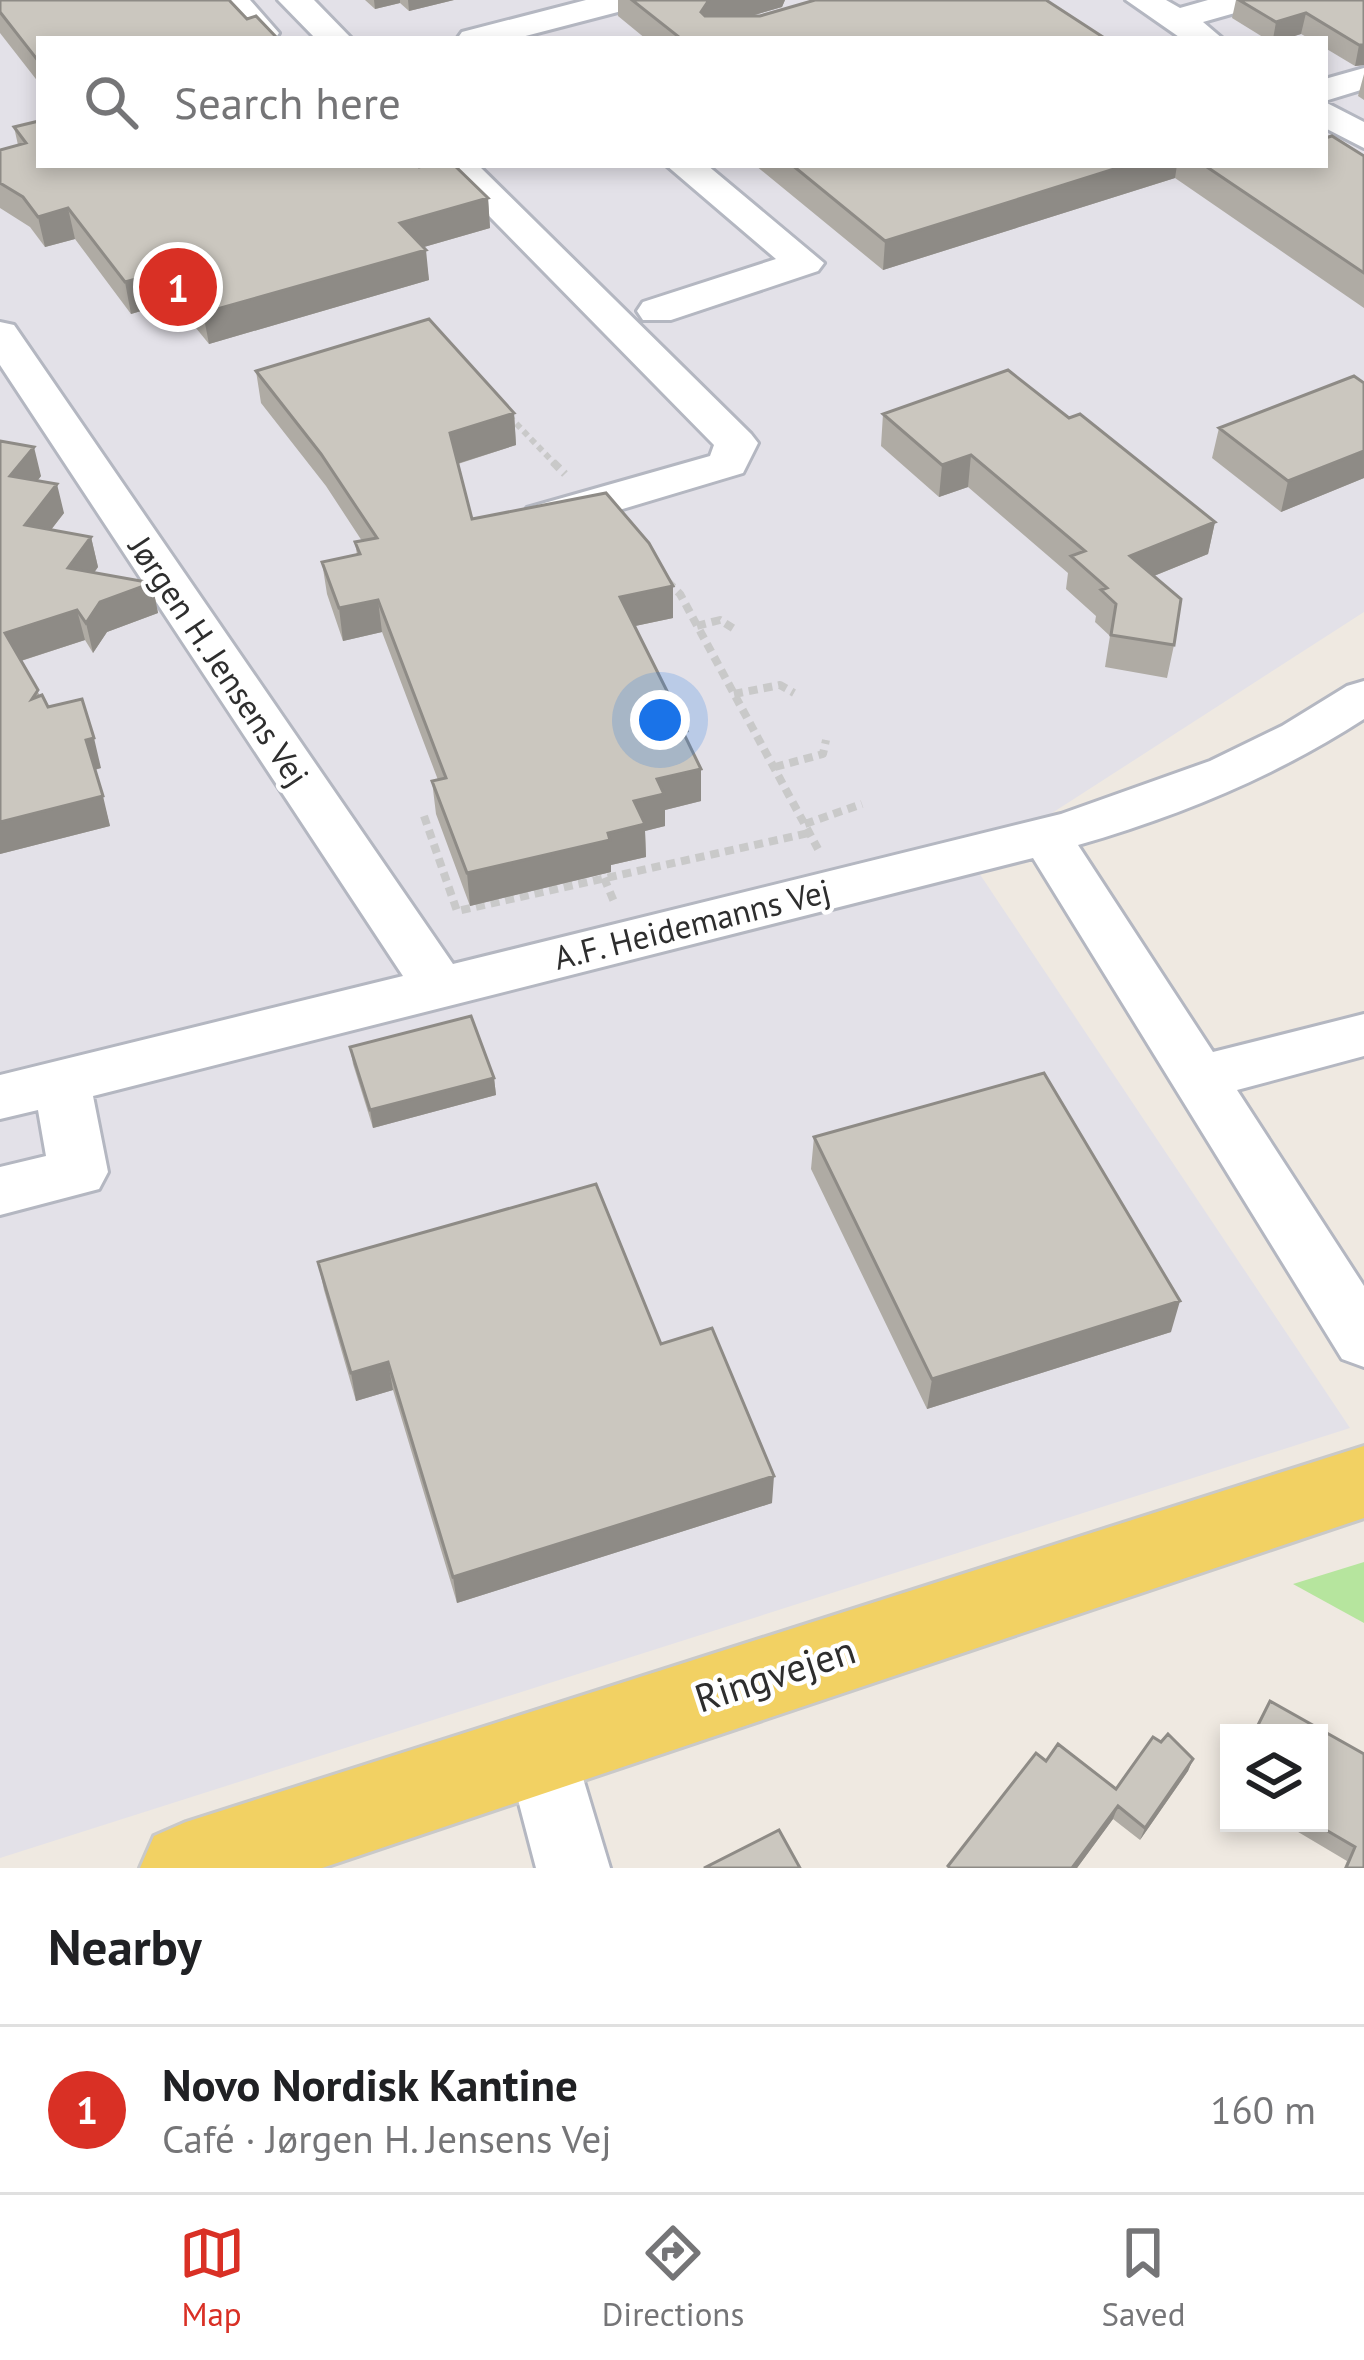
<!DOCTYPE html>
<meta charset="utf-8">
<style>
body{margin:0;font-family:"PT Sans",sans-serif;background:#f6f6f6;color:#202124}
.controls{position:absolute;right:36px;bottom:36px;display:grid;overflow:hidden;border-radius:0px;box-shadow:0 6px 18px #0003}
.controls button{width:108px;height:108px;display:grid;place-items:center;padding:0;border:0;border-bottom:3px solid #e0e0e0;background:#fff;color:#202124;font:60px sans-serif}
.you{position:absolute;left:660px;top:720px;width:42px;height:42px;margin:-30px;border:9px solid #fff;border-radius:50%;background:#1a73e8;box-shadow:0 0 0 18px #1a73e833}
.badge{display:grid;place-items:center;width:78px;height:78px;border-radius:50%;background:#d93025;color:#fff;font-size:39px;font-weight:700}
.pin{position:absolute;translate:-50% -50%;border:6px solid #fff;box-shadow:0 3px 12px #0006}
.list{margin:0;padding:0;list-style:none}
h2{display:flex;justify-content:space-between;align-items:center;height:156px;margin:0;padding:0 48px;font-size:51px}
h2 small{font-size:39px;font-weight:400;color:#757577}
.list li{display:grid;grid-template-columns:78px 1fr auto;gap:36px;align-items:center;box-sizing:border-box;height:168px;padding:0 48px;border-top:3px solid #e0e0e0}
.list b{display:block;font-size:45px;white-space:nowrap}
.list p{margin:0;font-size:39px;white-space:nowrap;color:#757577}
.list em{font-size:39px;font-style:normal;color:#757577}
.icon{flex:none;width:66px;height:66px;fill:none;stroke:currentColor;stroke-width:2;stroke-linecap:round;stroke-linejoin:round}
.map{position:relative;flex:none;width:1364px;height:1868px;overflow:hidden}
.search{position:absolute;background:#fff;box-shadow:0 6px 18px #0003;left:36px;right:36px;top:36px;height:132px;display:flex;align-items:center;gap:30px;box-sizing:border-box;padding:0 42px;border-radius:0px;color:#757577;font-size:45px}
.sheet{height:324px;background:#fff}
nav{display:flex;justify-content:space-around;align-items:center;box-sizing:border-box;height:168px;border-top:3px solid #e0e0e0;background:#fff;font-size:33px;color:#757577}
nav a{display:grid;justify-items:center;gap:6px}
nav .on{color:#d93025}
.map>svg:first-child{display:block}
.industrial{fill:#e3e1e8;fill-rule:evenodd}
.green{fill:#b6e59e}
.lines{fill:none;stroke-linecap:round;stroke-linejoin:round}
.minor-casing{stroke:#b4b7c1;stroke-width:6}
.major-casing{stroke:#c9c9c9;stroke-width:6}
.path-far1{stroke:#c9c9c9;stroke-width:6;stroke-dasharray:6 4.5;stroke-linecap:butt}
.path{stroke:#c9c9c9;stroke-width:8;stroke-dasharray:9 6;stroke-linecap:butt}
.minor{fill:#fff;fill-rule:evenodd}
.major{fill:#f2d163;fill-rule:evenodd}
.wall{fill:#afaba4}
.shaded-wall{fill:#8e8b86}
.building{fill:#cbc7bf;stroke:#8e8b86;stroke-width:3}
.labels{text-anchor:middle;stroke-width:9;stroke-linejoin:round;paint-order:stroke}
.street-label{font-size:33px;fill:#2e2e2e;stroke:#fff}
.near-street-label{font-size:39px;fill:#2e2e2e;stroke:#fff}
</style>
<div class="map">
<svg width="1364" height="1868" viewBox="0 0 1364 1868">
<rect width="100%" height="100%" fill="#efe9e1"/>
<path class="industrial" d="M0,0H1364V612L973,864L1350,1428L0,1858ZM39,39H1325V165H39Z"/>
<path class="green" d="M1364,1562V1623L1293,1584Z"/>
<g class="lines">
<defs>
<path id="minor" d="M215,0H250L279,33L275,39H249Z
M278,0H314L352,39H316Z
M586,0H642L637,7L514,39H457L462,32Z
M1126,0H1166L1180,8L1208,0H1261L1256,7L1203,22L1223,39H1182Z
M1364,68V89L1325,101V79Z
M1325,102L1364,122V148L1325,128Z
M439,165H478L751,434L758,443L743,473L559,528L543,532L527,528L521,518L527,508L710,456L714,445Z
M666,165H707L824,263L818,271L671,320H643L637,311L643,302L776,259Z
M0,322L14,325L453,964L1061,814L1210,761L1282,726L1347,686L1364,681V719C1276,776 1179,816 1078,845L1213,1052L1364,1014V1056L1237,1090L1364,1286V1367L1342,1359L1033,858L93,1096L108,1172L99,1189L0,1215V1167L46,1156L38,1110L0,1119V1075L403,976L0,365Z
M541,1715L567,1725L610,1868H536L505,1750L515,1725Z"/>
<path id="major" d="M1364,1446V1518L322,1868H140L154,1836L186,1822Z"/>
</defs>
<use href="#minor" class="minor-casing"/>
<use href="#major" class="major-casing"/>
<path class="path-far1" d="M509,416L556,465"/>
<path class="path" d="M553,462L565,474
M667,581L680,594L818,849
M697,626L720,620L736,630
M734,694L780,685L794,693
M775,767L823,754L826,740
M424,816L457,911L809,833
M805,824L862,804
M604,878L615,904"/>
<use href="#minor" class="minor"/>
<use href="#major" class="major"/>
</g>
<path class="wall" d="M0,0L247,19L278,39H39V83L0,33Z
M365,0H454L409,11L400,3L375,9Z
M618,0H785L782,7L751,16L1106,39H646L618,16Z
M1236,0H1364V65L1355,66L1325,48V39H1310L1301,34L1285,39H1266L1232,18Z
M1364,74V100L1358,96Z
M14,127L419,167L488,198L490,228L424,247L429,280L209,344L174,301L131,314L75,239L45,247L30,227L0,208V150L18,145Z
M1364,156V308L1175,178L883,270L755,165H1325Z
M256,371L514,413L516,445L458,464L472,519L673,586V618L635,626L701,769V801L665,810V826L645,831L646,857L611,865V872L470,906L436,814L432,781L438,780L382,632L343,641L327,594L322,562L357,555L355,542L362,541L326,486L261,403Z
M1364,383V478L1281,512L1212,458L1219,428Z
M883,414L1069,418L1215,522L1208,554L1154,576L1174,645L1167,678L1105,667L1110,636L1095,622L1096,616L1066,589L1068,573L968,487L939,497L881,446Z
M0,441L41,476L38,480L64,513L51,530L91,537L98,567L94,573L152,583L158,613L107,632L93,653L85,640L21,661L40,696L48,707L101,768L95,770L110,826L0,854Z
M350,1047L494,1078L496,1095L373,1128L353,1064Z
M814,1137L1171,1332L927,1409L811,1169Z
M318,1262L661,1344L772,1503L457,1603L393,1390L356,1401L324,1290Z
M1364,1754V1868H1344L1347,1861L1283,1823H1319Z
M1193,1759L1188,1771L1140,1840L1113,1819L1077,1868H948L1046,1761L1116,1789Z"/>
<path class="shaded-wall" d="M374,0H400V3L375,9Z
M408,0H454L409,11Z
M709,0H785L782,7L709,28L701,12Z
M1306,13L1301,34L1285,39H1273L1276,22Z
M1359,45H1364V65L1355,66Z
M1127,165H1177L1175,178L883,270L885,241Z
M488,198L490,228L403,253L400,223Z
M68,208L75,239L45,247L38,217Z
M426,250L429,280L209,344L203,313Z
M169,270L174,301L131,314L125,282Z
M514,413L516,445L453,465L450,433Z
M34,447L41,476L18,505L10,476Z
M1364,448V478L1281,512L1288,481Z
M971,455L968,487L939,497L942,465Z
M57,484L64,513L32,554L25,525Z
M1215,522L1208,554L1124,588L1130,556Z
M91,537L98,567L75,598L68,568Z
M152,583L158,613L107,632L93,653L86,623L100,602Z
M673,586V618L621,629L620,597Z
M378,600L382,632L343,641L339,608Z
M77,610L85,640L14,663L5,633Z
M94,738L101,768L93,770L86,740Z
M701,769V801L665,810V826L645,831L646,857L611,865V872L470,906L467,873L608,833L634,801L657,779Z
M103,796L110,826L0,854V822Z
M494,1078L496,1095L373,1128L370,1110Z
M1180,1301L1171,1332L927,1409L932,1379Z
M388,1362L393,1390L356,1401L351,1373Z
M774,1476L772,1503L457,1603L453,1577Z
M1193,1759L1188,1771L1140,1840L1145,1828Z
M1118,1806L1113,1819L1077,1868H1072Z"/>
<path class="building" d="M0,0H229L247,19L256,16L278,39H39V62L0,12Z
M632,0H709L701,12L705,16H760L815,0H1046L1106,39H672L679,37Z
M1239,0H1364V45H1359L1306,13L1276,22Z
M39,121V165H416L419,167L427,165H454L488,198L400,223L426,250L203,313L169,270L125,282L68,208L38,217L23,197L0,183V150L26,143L14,127Z
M1332,136L1364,156V273L1204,165H1325V138Z
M792,165H1127L885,241Z
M429,319L514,413L450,433L472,519L606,493L649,543L673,586L620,597L687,731L683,732L701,769L657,779L664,794L634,801L645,824L608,833L610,840L467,873L432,781L446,778L378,600L339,608L322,562L360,554L355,542L377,538L321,454L256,371Z
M1008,370L1069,418L1080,414L1215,522L1130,556L1181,599L1174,645L1111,635L1116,604L1101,590L1107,588L1071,556L1085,551L971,455L942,465L883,414Z
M1354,376L1364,383V451L1288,481L1219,428Z
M0,441L34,447L10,476L57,484L25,525L91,537L68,568L152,583L100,602L86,623L77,610L5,633L38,690L32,699L42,695L48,707L82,699L94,738L86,740L103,796L0,822Z
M471,1016L494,1078L370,1110L350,1047Z
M1044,1073L1180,1301L932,1379L814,1137Z
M596,1184L661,1344L712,1328L774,1476L453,1577L388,1362L351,1373L318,1262Z
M1270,1701L1364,1754V1868H1346L1355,1847L1314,1823H1319V1733H1254Z
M1168,1734L1193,1759L1145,1828L1118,1806L1072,1868H950L948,1866L1036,1753L1046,1761L1058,1744L1116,1789L1153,1737L1161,1742Z
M779,1830L800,1868H704Z"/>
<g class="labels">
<g class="street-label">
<text transform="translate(219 661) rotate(56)" y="12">Jørgen H. Jensens Vej</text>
<text transform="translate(692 924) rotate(-14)" y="12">A.F. Heidemanns Vej</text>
</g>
<g class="near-street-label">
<text transform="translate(775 1674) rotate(-18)" y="14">Ringvejen</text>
</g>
</g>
</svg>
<div class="controls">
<button><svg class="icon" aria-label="layers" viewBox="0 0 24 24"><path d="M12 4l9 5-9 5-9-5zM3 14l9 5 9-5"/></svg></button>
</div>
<div class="you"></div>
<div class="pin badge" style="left:178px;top:287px">1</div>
<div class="search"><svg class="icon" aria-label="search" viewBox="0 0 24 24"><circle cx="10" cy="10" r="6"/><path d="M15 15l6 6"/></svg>Search here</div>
</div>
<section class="sheet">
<h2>Nearby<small></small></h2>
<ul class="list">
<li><span class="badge">1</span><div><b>Novo Nordisk Kantine</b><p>Café · Jørgen H. Jensens Vej</p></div><em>160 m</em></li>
</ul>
</section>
<nav>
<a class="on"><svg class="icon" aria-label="map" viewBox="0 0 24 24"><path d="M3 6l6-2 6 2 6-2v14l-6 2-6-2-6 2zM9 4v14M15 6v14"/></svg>Map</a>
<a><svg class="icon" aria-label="directions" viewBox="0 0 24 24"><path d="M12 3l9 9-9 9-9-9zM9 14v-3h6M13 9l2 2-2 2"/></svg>Directions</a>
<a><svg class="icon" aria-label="saved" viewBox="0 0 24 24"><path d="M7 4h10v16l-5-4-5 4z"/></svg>Saved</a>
</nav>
